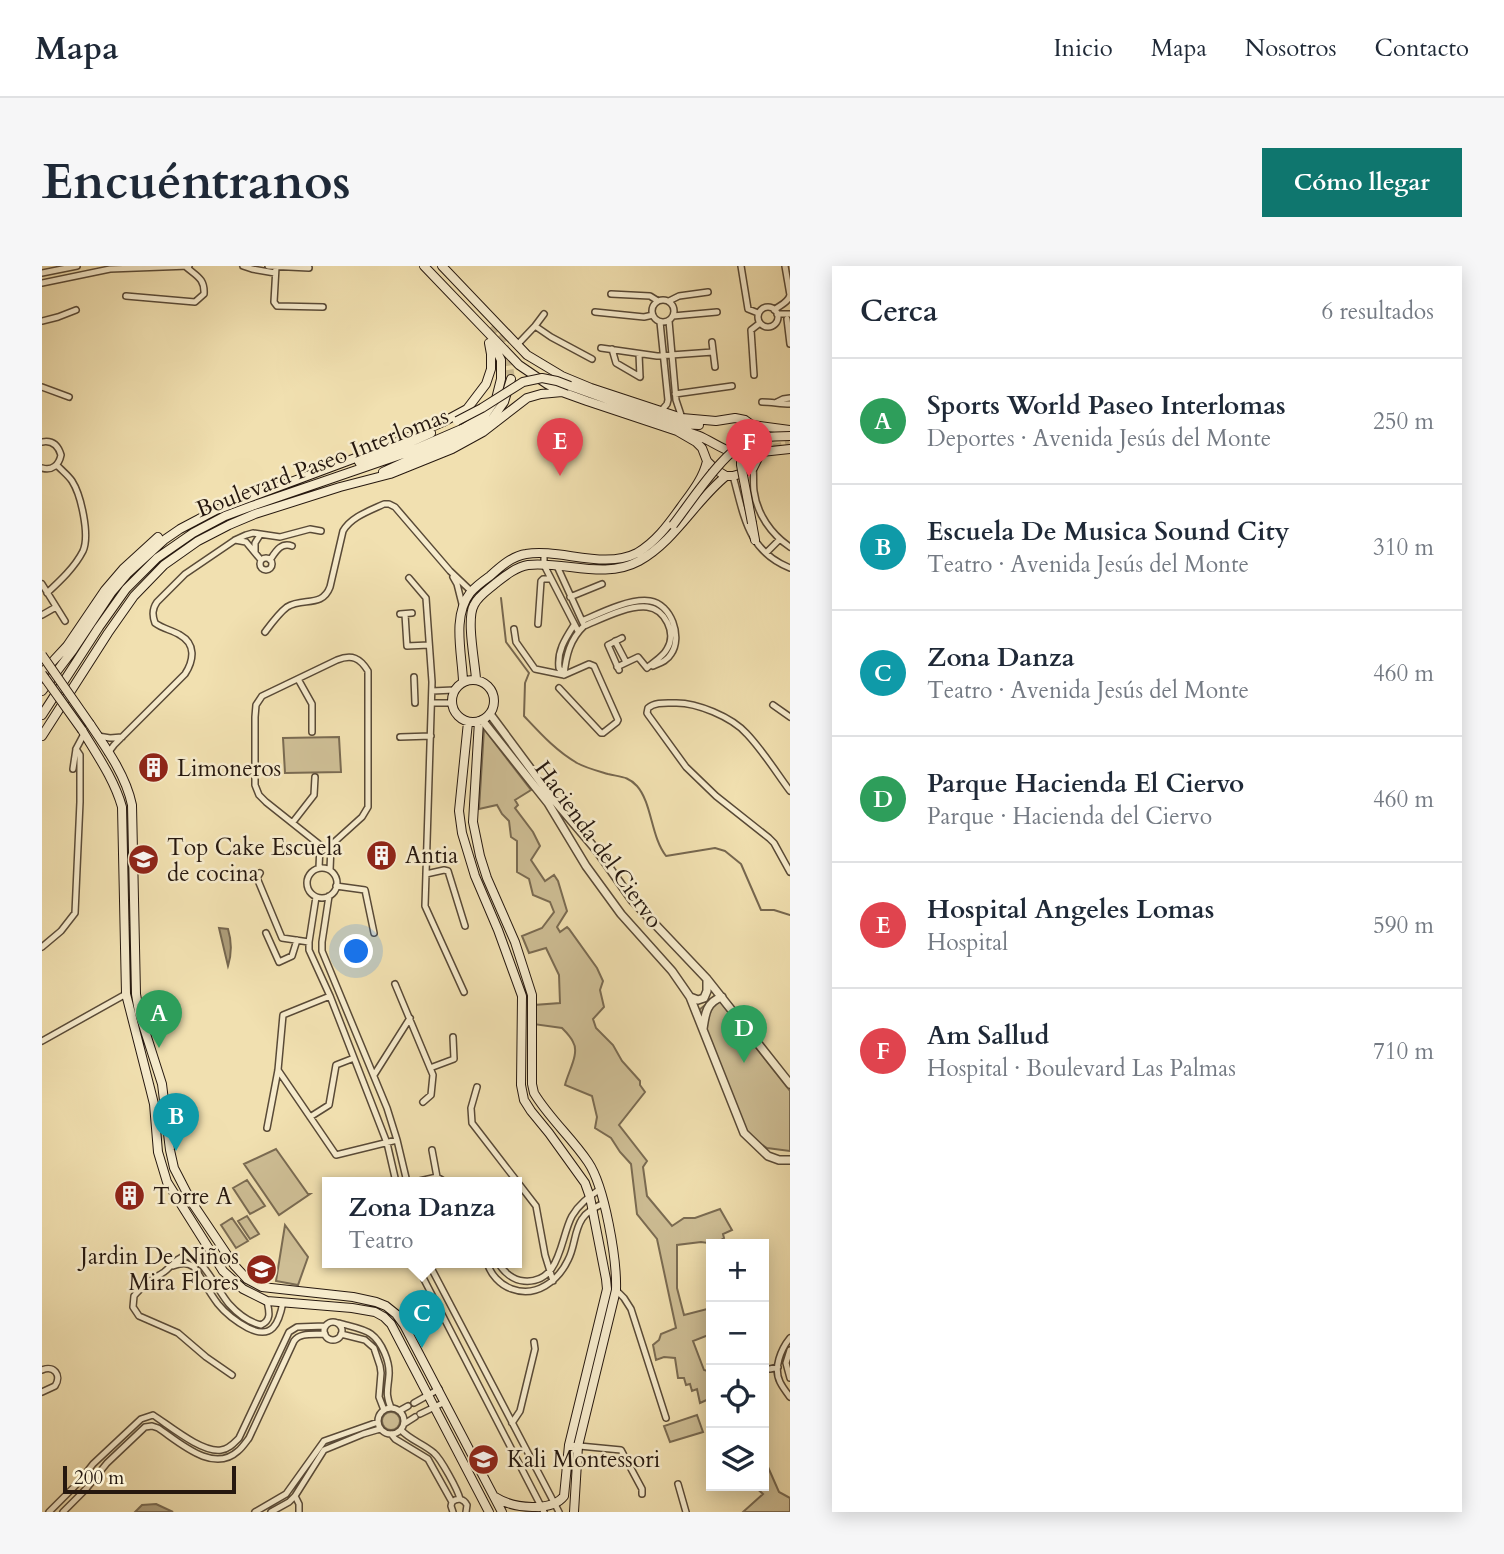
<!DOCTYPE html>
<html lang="es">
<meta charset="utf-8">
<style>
body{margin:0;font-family:Cardo,serif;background:#f6f6f7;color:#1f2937}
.controls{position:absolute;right:21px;bottom:21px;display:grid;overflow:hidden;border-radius:0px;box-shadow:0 4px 18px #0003}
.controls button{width:63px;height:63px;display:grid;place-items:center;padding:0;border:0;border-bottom:2px solid #e0e1e3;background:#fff;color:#1f2937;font:35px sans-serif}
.scale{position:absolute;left:21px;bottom:18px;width:173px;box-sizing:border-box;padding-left:7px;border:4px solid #26180f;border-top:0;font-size:19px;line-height:24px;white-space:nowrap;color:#26180f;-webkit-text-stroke:5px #f6ebcc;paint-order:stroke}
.you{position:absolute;left:315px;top:686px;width:24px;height:24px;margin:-18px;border:5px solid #fff;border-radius:50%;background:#1a73e8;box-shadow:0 0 0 10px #1a73e833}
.badge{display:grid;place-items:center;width:46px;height:46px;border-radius:50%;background:#0f766e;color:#fff;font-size:23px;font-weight:700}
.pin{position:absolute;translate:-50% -58px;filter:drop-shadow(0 2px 4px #0008)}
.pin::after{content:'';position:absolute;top:37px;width:24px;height:21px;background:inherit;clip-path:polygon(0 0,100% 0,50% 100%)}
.popup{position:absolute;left:280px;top:911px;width:200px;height:91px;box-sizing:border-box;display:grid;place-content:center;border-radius:0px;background:#fff;filter:drop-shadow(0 2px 5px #0005);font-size:23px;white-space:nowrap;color:#747a83}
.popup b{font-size:26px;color:#1f2937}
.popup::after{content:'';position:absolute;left:50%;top:100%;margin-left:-14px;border:14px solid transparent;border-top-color:#fff}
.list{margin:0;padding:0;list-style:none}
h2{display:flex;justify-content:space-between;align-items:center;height:91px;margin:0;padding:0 28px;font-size:30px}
h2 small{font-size:23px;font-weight:400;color:#747a83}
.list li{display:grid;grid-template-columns:46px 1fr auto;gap:21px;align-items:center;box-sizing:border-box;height:126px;padding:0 28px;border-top:2px solid #e0e1e3}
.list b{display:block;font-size:26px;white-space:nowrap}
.list p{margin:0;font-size:23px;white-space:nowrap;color:#747a83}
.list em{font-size:23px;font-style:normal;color:#747a83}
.icon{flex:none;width:38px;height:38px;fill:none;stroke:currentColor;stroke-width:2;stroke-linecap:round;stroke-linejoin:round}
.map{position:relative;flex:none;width:748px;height:1246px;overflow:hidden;border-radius:0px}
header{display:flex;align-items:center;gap:42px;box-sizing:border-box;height:98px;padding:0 35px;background:#fff;border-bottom:2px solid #e0e1e3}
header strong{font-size:33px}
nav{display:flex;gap:38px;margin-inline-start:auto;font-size:24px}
.intro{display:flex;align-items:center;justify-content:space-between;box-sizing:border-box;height:168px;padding:0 42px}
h1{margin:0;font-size:49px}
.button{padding:18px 32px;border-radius:0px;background:#0f766e;color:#fff;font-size:24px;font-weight:700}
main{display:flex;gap:42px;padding:0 42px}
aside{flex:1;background:#fff;border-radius:0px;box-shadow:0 4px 18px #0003}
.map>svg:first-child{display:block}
.green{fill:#cebe95;stroke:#7a6b52;stroke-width:2}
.water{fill:#ac9c79;stroke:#76674f;stroke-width:2}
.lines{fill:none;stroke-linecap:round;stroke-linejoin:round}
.stream{stroke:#76674f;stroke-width:2}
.secondary-tunnel{stroke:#c8b890;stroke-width:8;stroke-dasharray:8 4;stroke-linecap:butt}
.minor-casing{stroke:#594a37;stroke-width:8}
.tertiary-casing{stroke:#594a37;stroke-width:10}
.secondary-casing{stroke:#26180f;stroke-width:10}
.minor{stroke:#f6ebcc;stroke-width:5}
.tertiary{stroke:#f6ebcc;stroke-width:7}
.secondary{stroke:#f6ebcc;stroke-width:8}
.secondary-bridge-casing{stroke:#26180f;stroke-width:10;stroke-linecap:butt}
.secondary-bridge{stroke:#f6ebcc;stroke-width:8}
.labels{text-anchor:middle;stroke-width:5;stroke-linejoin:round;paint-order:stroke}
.street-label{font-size:23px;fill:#26180f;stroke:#f6ebcc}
.poi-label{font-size:23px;fill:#26180f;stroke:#f6ebcc;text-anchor:start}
</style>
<header>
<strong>Mapa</strong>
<nav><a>Inicio</a><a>Mapa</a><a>Nosotros</a><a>Contacto</a></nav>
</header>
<div class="intro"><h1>Encuéntranos</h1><a class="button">Cómo llegar</a></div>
<main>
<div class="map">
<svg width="748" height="1246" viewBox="0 0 748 1246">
<rect width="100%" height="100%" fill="#f1e0b0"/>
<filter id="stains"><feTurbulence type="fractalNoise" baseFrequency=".00286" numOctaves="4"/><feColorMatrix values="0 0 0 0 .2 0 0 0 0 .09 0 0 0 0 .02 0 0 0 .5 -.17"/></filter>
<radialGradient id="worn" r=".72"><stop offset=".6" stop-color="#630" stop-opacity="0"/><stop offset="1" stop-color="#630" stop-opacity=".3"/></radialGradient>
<path class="green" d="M442,463L489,524L473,534L476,539L473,542L491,566L498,580L489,594L503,615L512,609L516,615L525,645L515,661L518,666L525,661L527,663L555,702L561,715L558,724L562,741L551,753L554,762L571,779L580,795L598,815V819L603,826L577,859L605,895L601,901L605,930L630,960L642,952H653L678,943L690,964L681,968L682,972L673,978L659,976L635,979V1022L642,1049L669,1042V1068L651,1075L662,1104L669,1106V1132L658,1137L655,1123L650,1125L648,1118L644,1119L642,1112H636L633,1092L622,1091L614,1094L611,1079L617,1074L619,1068L634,1062L615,973L595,948L589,898L578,886L569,872L553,862L555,851L550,830L523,819C526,806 538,787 531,776C529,771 524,766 520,762L491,758L492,739L518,737L517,709L504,682L487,687L480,670L500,662L512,646L508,636L491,629L487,613L475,606V575L469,571L467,555L460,548L455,539L437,543Z
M297,471L299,506L243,507L241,472Z
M674,730L748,825V885L725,882L706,870L657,744Z
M234,883L266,928H268L237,949L202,898Z
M205,914L223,940L208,948L191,922Z
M205,950L217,968L208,973L196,955Z
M190,952L206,975L194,982L179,959Z
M243,959L266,991L256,1019L234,1015Z
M340 1155a9 9 0 1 1 18 0a9 9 0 1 1-18 0Z
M655,1149L661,1166L628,1176L622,1160Z
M722,1192L737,1226L748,1232V1246H701L721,1228L712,1220H722Z"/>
<path class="water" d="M177,662L186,663C190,676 190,687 186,700Z
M114,1238L131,1246H93L100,1239Z"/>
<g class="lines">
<path class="stream" d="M459,332L464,376L487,407L483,417L482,450C498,467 514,485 535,497C544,502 556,505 566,508C578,511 586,510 595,520C610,537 609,571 624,590L673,582L683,585L699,598L719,644H732L748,649"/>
<path class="secondary-tunnel" d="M450,60C466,79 465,89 469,113
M732,182L748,178"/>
<defs>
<path id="minor" d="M201,0L210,3L233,7
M226,0L267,2
M699,0L706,43L716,47
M234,1L232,36L235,40L281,41
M0,7L35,0
M0,17L68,3L147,0
M569,28L608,30L616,35
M84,30L153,36L162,28C163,12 154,10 143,0
M610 45a11 11 0 1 1 22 0a11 11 0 1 1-22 0Z
M627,35L637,30L666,26
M716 51a10 10 0 1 1 20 0a10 10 0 1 1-20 0Z
M732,44C738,39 746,37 748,29L743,0
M553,46L602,51L611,49
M735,48H748
M631,50L675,46
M745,53L748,78
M0,55L16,51L34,44
M627,55L634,134L640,152
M618,56L626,134L625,138L619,145
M493,60L509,71L550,93
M670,76L673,101
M475,79L493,60L502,48
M559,82L615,90L671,86
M570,83L574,97L598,111
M597,88L598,111
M712,109L709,64L718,57
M0,121L27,131
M633,128L690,120
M720,136C730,136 738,138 748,138
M735,136L741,133L748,132
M0,176C10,174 16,179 19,189C17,199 10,205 0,202
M711,202C712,209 711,217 712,225C715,248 729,268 748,281
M691,210C702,249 705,285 748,302
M193,274L204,276L219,294
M213,286V277L218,269
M724,287L737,274
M502,288V299L536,365
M218 298a6 6 0 1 1 12 0a6 6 0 1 1-12 0Z
M228,294C234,285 239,276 250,280
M515,300L541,357
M411,311L415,318L420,338
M367,312L384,332L390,416L383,640L422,726
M0,318L23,355
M5,327C18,315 33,301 41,285C48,269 39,229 30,215C26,209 19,204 15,199
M528,331L560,318
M358,348L370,347
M363,348L365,380L387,379
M0,349L14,341
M540,355C558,347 588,332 608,335C629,338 641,371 629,388C625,395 618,397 611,400
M496,358L499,315L501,313H509
M472,363L474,376L493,403L522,409L547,398L552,400L576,454L575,456L561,467H559L517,422
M223,366C229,358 237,347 245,341C261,331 280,342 288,321L301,265C309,251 327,245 342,238H347L353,241L408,305L429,325
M573,375L584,396
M575,401L596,391L605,402
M577,404L566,379L580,372
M522,409C524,390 528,373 542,360C559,353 586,339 605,341C623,343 635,367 625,383C621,391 611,396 605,402
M522,409L517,402C515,385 523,373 532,359
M372,411L373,437
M256,413L270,438V466
M390,425L412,424
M390,437H409
M731,439L748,451
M56,470L68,472L80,471
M358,471L389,470
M66,487L72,479L143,408C152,394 154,378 138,369C130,364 121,363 113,357C110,349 110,343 115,336L143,308L193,274L204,269L211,267L238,271L268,263L279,265
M31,503L34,483L42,468
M748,525C734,506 721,485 705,468C690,451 654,436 632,437C623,437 613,436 606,442L605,447L607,450L644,501L674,530L727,572L732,577L748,606
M251,556L272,529L273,511
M277,602L278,579L224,536L217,529L213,519V451L214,439L220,430L295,394C310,388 318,392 326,405V541L320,551L289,579L288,604
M265 617a15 15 0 1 1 30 0a15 15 0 1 1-30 0Z
M218,607L215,612L240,672L267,676
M384,608L402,604L406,605L423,660
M294,620L323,624L332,667
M287,630L280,676V685L345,842L355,874L365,916
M274,631L267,676V684L288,730L345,877L354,916
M224,667L237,696L250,690L255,674
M0,681L19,665L33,647L38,536V489L34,483
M353,718L391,809L389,829L381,836
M0,775L84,728
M388,802L412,793L411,771
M236,804L294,889L355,874
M332,809L368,752
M435,821L429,842L430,857L494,940L503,989L511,1015
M268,851L287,839L294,799L312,792
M225,862L236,804L241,749L288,730
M390,884L395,911
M373,916L395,911L403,916
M373,996L502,1246
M386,996L517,1246
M445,996C448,1008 458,1019 470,1023C494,1032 516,1015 526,994C533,981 532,965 540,953C545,945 554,941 562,937
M456,996C461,1006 471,1014 482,1015C519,1018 518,972 530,950C537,938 547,931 558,923
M131,1000C140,997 144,996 152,1001C160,1013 167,1026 176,1038C184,1048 195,1056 206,1062C230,1074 237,1058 241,1036
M574,1024L582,1032L589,1043L624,1152
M282 1065a9 9 0 1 1 18 0a9 9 0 1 1-18 0Z
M297,1057C306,1060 321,1062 329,1068C340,1076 348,1096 347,1109C346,1124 343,1127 349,1142
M299,1068L323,1074L332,1082L338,1100L339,1107L337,1131L342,1144
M748,1072C739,1083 731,1102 738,1116C741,1122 745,1127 748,1131
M748,1084L744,1097L748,1112
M722,1103H728L736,1101
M0,1104C12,1099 20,1109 13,1120L0,1126
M190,1109L164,1091L136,1067L97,1050L91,1041L92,1030C100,1020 111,1013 122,1006C129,1001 135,991 144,990C160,989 177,1027 187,1038C196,1048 206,1056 219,1059C230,1054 227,1045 225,1035
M372,1137L397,1123
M336 1155a13 13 0 1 1 26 0a13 13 0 1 1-26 0Z
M357,1145L366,1140
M378,1148L403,1136
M470,1157L478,1145L493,1083L492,1076
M362,1158L373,1151
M359,1164C368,1174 382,1178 392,1187C399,1193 416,1224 418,1233
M349,1168L353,1173L386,1193L410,1236
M527,1179L579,1184L600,1223V1228
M636,1218L644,1246
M253,1230L257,1238V1246
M7,1246L37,1216L51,1198L99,1153L111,1149C128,1160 160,1187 179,1184C187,1183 192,1177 197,1172L247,1066L255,1061L283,1060
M21,1246L44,1223L65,1197L103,1161L110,1160L116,1162C137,1176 171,1208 196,1185C200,1182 204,1176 207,1172L252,1075C258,1066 272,1069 283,1068
M213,1246L244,1228L282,1175L336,1156
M229,1246L247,1236L253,1230L282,1184L321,1168L338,1163
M411,1246L409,1240L410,1236C416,1231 422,1233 425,1239L424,1246"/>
<path id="tertiary" d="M448,448L511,533L556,586L590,634L665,713L748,818
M440,454L506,537L544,600L579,648L630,705L648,731L702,867L726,890L737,894H748
M648,731L656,734L662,732L665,725V713
M661,763C663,749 664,736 680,731"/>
<path id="secondary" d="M382,0L477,99L505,118L520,126L545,135L635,165L654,176L660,182L665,195L674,204L684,210H691L701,207L711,202L719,186V176L716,167L710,159L703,154L693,152L674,155L640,152L549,122L520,110L485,89L400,0
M528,120L623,154L637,158L657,159
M710,159L748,164
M638,165C660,167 672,180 692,187L697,188L712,186
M719,186L748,183
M317,196L360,180L389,167
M341,206L433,164L450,153L462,136L469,113
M710,257L713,274
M0,407L25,380L63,324L81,303L116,271
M434,413C433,396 424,353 432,339C436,330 446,324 454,317C463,310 474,301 486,299C523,295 562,314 597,295C633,275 653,235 684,210
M410 435a21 21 0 1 1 42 0a21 21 0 1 1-42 0Z
M421,415C420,388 410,350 428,327C433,321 441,315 448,310C458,301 470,290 484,288C517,282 562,304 595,287C614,276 626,259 639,241C649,227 661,213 665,195
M0,425L31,384L69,327L86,307L122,274L138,263L174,244L351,178L401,156L425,143L444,118L449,103V88L447,77
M0,449L57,361L84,323L115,292L151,267L183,250L210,240L364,187L422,162L443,149L454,133L459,113V94L450,76
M437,455L431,556L438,590L445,612L473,676L490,729V818L492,827C507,852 530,872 546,896C563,921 575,994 574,1024L536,1180L532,1246
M426,456L417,545L420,567L433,610L456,664L480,730L479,819L482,834L489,845L507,867L543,917L548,931L564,1013L565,1023L527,1179L522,1230C510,1246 472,1243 453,1231
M48,458C65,483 84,510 90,539L94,728L97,746L120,818L128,884L132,902L149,935L192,999L205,1013L220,1021L311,1031L334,1036L344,1040L354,1048L362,1059L460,1246
M40,464C55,489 72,513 80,541L84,728L108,822L112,838L116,886L125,916L181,1005L201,1023L225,1035L310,1042L333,1046L342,1051L349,1058L447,1246
M0,470L66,367L92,330L122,299L156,275L187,259L213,248L298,221L348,208L410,183L441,166L485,132L499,128L520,126"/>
</defs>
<use href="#minor" class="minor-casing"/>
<use href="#tertiary" class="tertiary-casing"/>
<use href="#secondary" class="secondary-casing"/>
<use href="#minor" class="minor"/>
<use href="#tertiary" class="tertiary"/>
<use href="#secondary" class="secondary"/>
<defs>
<path id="secondary-bridge" d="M415,155L440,142L481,116L500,112L515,115L528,120
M707,176L699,189V199L710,257
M631,259C649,236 683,182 709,174C722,170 735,170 748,170
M0,389L48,458
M0,408L40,464"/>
</defs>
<use href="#secondary-bridge" class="secondary-bridge-casing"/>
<use href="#secondary-bridge" class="secondary-bridge"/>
</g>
<defs>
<symbol id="building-disc" viewBox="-11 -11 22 22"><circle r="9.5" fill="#8f2418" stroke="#f6ebcc"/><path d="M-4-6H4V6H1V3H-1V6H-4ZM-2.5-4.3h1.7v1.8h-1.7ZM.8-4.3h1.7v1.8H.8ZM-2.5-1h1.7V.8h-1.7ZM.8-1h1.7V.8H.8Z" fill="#fff"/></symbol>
<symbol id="university-disc" viewBox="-11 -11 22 22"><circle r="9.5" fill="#8f2418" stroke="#f6ebcc"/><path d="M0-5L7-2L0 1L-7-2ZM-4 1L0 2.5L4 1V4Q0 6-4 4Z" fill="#fff"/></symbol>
<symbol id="school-disc" viewBox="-11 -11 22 22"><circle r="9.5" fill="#8f2418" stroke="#f6ebcc"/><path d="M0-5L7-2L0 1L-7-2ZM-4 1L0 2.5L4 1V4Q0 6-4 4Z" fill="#fff"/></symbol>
</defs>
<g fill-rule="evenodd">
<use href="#building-disc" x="94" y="484" width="35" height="35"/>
<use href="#building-disc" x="322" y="572" width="35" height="35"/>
<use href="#university-disc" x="84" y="576" width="35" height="35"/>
<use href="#building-disc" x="70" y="912" width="35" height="35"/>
<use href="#school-disc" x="202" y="986" width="35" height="35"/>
<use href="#school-disc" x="424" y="1176" width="35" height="35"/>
</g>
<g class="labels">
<g class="street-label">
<text transform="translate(280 196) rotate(-21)" y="8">Boulevard Paseo Interlomas</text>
<text transform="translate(557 578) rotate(54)" y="8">Hacienda del Ciervo</text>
</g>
<g class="poi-label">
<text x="135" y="510">Limoneros</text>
<text x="125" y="589">Top Cake Escuela<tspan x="125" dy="26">de cocina</tspan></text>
<text x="363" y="597">Antia</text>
<text x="111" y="938">Torre A</text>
<text x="197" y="998" text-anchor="end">Jardin De Niños<tspan x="197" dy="26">Mira Flores</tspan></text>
<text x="465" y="1201">Kali Montessori</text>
</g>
</g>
<rect width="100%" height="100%" filter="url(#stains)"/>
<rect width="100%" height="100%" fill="url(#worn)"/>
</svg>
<div class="controls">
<button>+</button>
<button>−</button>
<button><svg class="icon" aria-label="locate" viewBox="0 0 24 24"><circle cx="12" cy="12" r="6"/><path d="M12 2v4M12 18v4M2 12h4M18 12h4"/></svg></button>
<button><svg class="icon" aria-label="layers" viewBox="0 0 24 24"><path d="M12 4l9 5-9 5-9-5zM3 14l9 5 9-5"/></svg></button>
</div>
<div class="scale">200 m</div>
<div class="you"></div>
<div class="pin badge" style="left:117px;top:782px;background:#2e9e5b">A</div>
<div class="pin badge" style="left:134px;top:885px;background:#0f9aa8">B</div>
<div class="pin badge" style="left:380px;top:1082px;background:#0f9aa8">C</div>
<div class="popup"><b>Zona Danza</b>Teatro</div>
<div class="pin badge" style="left:702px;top:797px;background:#2e9e5b">D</div>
<div class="pin badge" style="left:518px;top:210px;background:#e0444e">E</div>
<div class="pin badge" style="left:707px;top:211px;background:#e0444e">F</div>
</div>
<aside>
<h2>Cerca<small>6 resultados</small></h2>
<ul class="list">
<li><span class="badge" style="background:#2e9e5b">A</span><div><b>Sports World Paseo Interlomas</b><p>Deportes · Avenida Jesús del Monte</p></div><em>250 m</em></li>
<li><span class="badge" style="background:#0f9aa8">B</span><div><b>Escuela De Musica Sound City</b><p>Teatro · Avenida Jesús del Monte</p></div><em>310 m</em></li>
<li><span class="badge" style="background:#0f9aa8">C</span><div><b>Zona Danza</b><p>Teatro · Avenida Jesús del Monte</p></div><em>460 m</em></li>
<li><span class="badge" style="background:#2e9e5b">D</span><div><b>Parque Hacienda El Ciervo</b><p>Parque · Hacienda del Ciervo</p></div><em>460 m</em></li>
<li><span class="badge" style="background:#e0444e">E</span><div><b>Hospital Angeles Lomas</b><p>Hospital</p></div><em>590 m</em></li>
<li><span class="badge" style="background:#e0444e">F</span><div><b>Am Sallud</b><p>Hospital · Boulevard Las Palmas</p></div><em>710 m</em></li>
</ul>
</aside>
</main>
